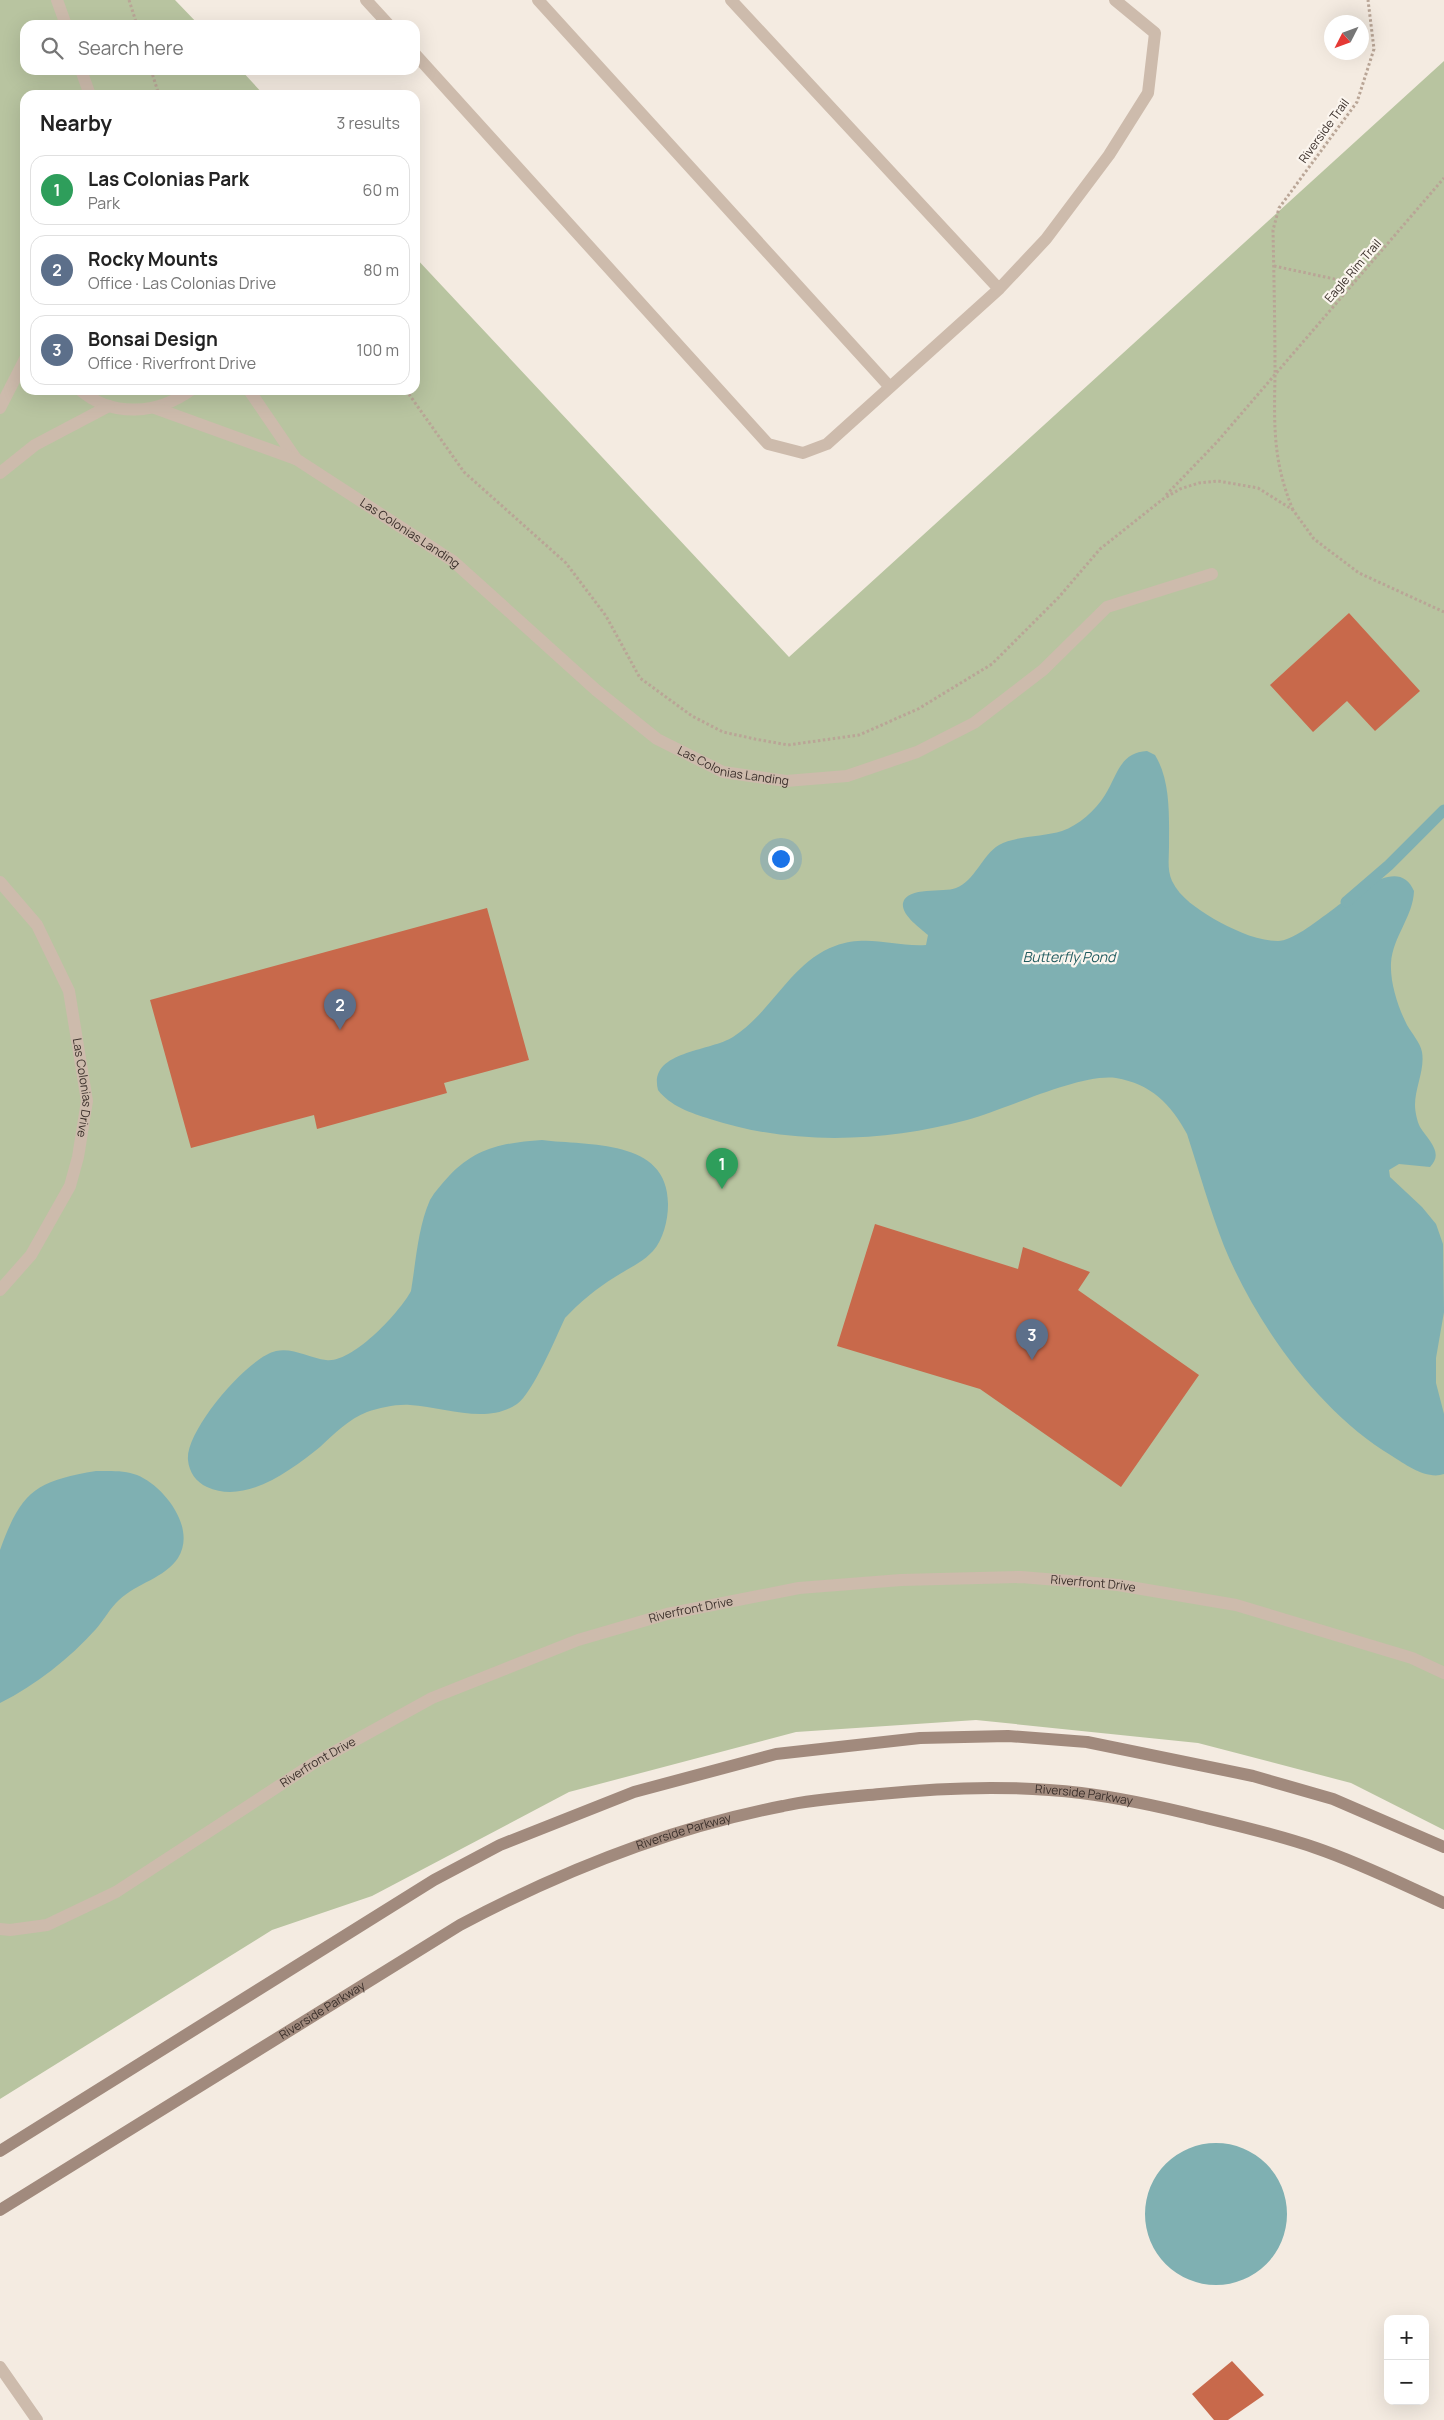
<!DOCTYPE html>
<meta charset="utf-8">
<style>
body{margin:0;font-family:Manrope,sans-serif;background:#f6f6f6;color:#222}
.controls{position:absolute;right:15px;bottom:15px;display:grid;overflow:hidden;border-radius:10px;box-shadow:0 5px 20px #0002}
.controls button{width:45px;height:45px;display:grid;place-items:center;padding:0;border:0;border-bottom:1px solid #e0e0e0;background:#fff;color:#222;font:25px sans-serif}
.compass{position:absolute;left:1324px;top:15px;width:45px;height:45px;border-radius:50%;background:#fff;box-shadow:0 5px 20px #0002;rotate:228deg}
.you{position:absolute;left:780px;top:858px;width:18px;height:18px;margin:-12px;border:4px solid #fff;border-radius:50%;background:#1a73e8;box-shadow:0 0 0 8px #1a73e833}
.badge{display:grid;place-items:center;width:32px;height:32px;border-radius:50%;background:#ea580c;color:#fff;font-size:16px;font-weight:700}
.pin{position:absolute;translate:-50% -41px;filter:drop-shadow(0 1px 2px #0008)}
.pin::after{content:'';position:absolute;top:26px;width:18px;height:15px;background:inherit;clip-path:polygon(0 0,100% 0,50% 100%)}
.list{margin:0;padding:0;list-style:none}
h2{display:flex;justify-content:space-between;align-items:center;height:65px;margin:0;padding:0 20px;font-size:21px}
h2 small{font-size:16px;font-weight:400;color:#767676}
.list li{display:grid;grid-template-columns:32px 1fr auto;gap:15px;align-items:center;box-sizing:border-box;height:70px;margin:0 10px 10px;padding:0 10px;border:1px solid #e0e0e0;border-radius:15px}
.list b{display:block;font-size:19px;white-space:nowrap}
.list p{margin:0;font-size:16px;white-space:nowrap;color:#767676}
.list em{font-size:16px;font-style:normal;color:#767676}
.icon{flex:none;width:28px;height:28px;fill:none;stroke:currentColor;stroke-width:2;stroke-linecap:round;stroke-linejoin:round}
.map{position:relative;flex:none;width:1444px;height:2420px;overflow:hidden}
.search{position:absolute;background:#fff;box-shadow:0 5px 20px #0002;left:20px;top:20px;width:400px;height:55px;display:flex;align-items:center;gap:12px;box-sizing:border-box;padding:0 18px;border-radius:15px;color:#767676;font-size:19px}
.panel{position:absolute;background:#fff;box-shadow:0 5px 20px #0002;left:20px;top:90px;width:400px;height:305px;border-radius:15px}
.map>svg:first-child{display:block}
.green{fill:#b8c4a0}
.water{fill:#7fb0b2}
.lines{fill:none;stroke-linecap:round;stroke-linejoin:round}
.stream{stroke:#7fb0b2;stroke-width:11}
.building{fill:#c8694b}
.path{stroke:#b9a596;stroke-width:3;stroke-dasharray:2.5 2.5;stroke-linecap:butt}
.service{stroke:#cdbbac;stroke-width:12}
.minor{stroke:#cdbbac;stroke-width:12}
.secondary{stroke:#a18a7d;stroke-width:12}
.labels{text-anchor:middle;stroke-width:4.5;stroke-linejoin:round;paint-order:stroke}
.street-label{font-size:12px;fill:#3b302b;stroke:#fbf5ee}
.water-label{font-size:14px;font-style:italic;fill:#1f5a5e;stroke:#fbf5ee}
</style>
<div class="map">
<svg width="1444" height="2420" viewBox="0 0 1444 2420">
<rect width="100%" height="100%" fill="#f4ebe1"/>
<path class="green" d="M0,0H175L199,25H25V70H241L264,95H25V390H415V257L789,657L1444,61V1830L1351,1783L1198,1743L976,1720L796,1732L569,1792L372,1896L272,1930L0,2099Z"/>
<path class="water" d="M1147,751L1155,755C1171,781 1169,817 1169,847C1169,858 1167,870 1172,881C1180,898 1198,909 1214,919C1232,929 1256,941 1278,941C1313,940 1392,839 1414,891C1413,917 1393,936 1391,963C1390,983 1398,1007 1407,1025C1412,1034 1420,1042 1422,1052C1425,1070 1415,1087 1415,1105C1415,1111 1417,1121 1420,1127C1429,1141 1444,1153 1430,1167L1399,1164L1389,1170L1390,1177L1422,1207L1436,1224L1443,1244L1444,1312L1436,1358V1383L1444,1414V1474C1427,1480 1406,1465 1392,1456C1319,1412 1256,1324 1224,1246C1210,1210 1199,1171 1187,1134C1171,1104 1151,1084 1116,1078C1080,1073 1005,1110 967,1120C885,1142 792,1146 710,1119C691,1113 670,1106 658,1090C648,1051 709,1052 733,1037C772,1012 791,962 835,946C868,934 894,947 926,945L928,935C920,928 901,915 903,903C907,886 944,893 956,888C975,881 982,855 999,845C1014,836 1043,837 1062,831C1079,825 1095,811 1105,795C1117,776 1120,752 1147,751Z
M542,1140C588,1146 669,1138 668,1205C668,1220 663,1240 653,1251C642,1263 627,1269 615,1277C597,1288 579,1303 565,1318C556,1337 533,1393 517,1404C486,1425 445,1407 410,1405C396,1404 380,1408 367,1412C349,1419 334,1434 320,1447C291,1470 246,1505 207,1487C196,1482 189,1472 188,1460C185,1431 248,1357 276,1351C292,1347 310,1358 326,1360C352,1364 400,1312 411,1291C416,1261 418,1227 430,1200C435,1191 442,1184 449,1176C477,1147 503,1143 542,1140Z
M96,1471C109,1471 125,1470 137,1475C164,1486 197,1528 178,1558C165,1578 137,1583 119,1600C110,1608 104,1620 96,1629C69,1659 36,1685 0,1703V1550C21,1492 35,1481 96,1471Z
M1145 2214a71 71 0 1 1 142 0a71 71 0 1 1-142 0Z"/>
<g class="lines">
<path class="stream" d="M1346,902L1389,865L1444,810"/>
</g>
<path class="building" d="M1349,613L1420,691L1375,731L1347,701L1313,732L1270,685Z
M487,908L529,1060L444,1083L447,1093L317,1129L314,1115L191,1148L150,1000Z
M875,1224L1018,1269L1023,1247L1090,1272L1078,1290L1199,1375L1121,1487L980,1389L837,1346Z
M1232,2361L1264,2395L1228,2420H1214L1192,2394Z"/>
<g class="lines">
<path class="path" d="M129,0L137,25
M151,70L159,95
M1274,266L1353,283
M406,390L464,472L566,563L606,616L640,678L692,716L723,732L755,739L788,745L859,735L918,709L992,664L1059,597L1100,549L1163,499L1180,489L1199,483L1218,481L1258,488L1293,510L1314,539L1359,573L1444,612
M1166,495L1217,442L1444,178
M1293,510C1273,462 1274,426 1275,375C1275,327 1274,279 1273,230L1279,208L1357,102L1374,49L1368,0"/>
<path class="service" d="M366,0L389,25
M538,0L889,386
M731,0L999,289
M415,54L768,444L803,453L827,444L999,289L1046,239L1109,155L1148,93L1155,33L1115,0"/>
<g class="minor">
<path d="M57,0L66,25"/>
<path d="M81,70L90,95"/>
<path d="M80,390C113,418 158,414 191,390"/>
<path d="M249,390L296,459"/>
<path d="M0,408L25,359"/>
<path id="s1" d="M155,408L296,459L453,561L596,690L657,739L723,772L786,781L847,776L917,752L974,723L1043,670L1107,607L1212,574"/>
<path d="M0,473L35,445L109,406"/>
<path id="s2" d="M0,882L37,925L69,991L87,1101L78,1157L70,1186L31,1255L0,1290"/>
<path id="s3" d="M0,1929L10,1930L47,1925L116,1892L314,1763L432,1698L578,1640L667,1614L799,1588L901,1580L1021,1577L1118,1585L1236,1605L1412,1658L1444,1673"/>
<path d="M0,2367L37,2420"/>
</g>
<g class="secondary">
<path d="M0,2151L434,1880L500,1845L634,1792L776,1754L920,1738L1008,1736L1087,1742L1253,1776L1333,1799L1444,1847"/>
<path id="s4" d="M0,2210L460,1925C562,1871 669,1828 783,1806C815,1799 848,1797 880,1794C947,1787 1014,1785 1081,1793C1121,1798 1162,1807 1202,1817C1240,1826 1279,1835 1316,1848C1360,1863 1402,1884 1444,1903"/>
</g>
</g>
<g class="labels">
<g class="street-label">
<text transform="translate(1324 131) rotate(-54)" y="4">Riverside Trail</text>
<text transform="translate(1353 271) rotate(-49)" y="4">Eagle Rim Trail</text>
<text dy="4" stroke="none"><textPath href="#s1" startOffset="286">Las Colonias Landing</textPath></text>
<text dy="4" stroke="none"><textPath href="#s1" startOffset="690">Las Colonias Landing</textPath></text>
<text dy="4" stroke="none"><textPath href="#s2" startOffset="228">Las Colonias Drive</textPath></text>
<text dy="4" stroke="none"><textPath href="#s3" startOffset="1174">Riverfront Drive</textPath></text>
<text dy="4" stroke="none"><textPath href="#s3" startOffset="769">Riverfront Drive</textPath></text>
<text dy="4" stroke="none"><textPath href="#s3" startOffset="364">Riverfront Drive</textPath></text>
<text dy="4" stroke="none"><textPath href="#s4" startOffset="1189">Riverside Parkway</textPath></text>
<text dy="4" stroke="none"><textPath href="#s4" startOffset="784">Riverside Parkway</textPath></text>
<text dy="4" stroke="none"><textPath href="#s4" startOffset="379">Riverside Parkway</textPath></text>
</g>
<g class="water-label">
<text x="1069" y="962">Butterfly Pond</text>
</g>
</g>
</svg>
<div class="controls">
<button>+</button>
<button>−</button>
</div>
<svg class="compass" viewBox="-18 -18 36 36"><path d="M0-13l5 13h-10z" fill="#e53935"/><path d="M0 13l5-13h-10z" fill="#767676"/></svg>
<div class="you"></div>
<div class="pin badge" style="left:722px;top:1189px;background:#2e9e5b">1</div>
<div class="pin badge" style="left:340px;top:1030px;background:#5c6f8a">2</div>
<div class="pin badge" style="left:1032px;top:1360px;background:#5c6f8a">3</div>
<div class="search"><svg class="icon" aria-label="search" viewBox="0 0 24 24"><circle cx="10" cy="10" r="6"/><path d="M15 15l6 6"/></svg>Search here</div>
<section class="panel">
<h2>Nearby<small>3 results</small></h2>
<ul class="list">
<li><span class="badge" style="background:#2e9e5b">1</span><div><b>Las Colonias Park</b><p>Park</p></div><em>60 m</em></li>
<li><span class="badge" style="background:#5c6f8a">2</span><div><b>Rocky Mounts</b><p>Office · Las Colonias Drive</p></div><em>80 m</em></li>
<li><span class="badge" style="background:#5c6f8a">3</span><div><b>Bonsai Design</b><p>Office · Riverfront Drive</p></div><em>100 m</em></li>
</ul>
</section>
</div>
